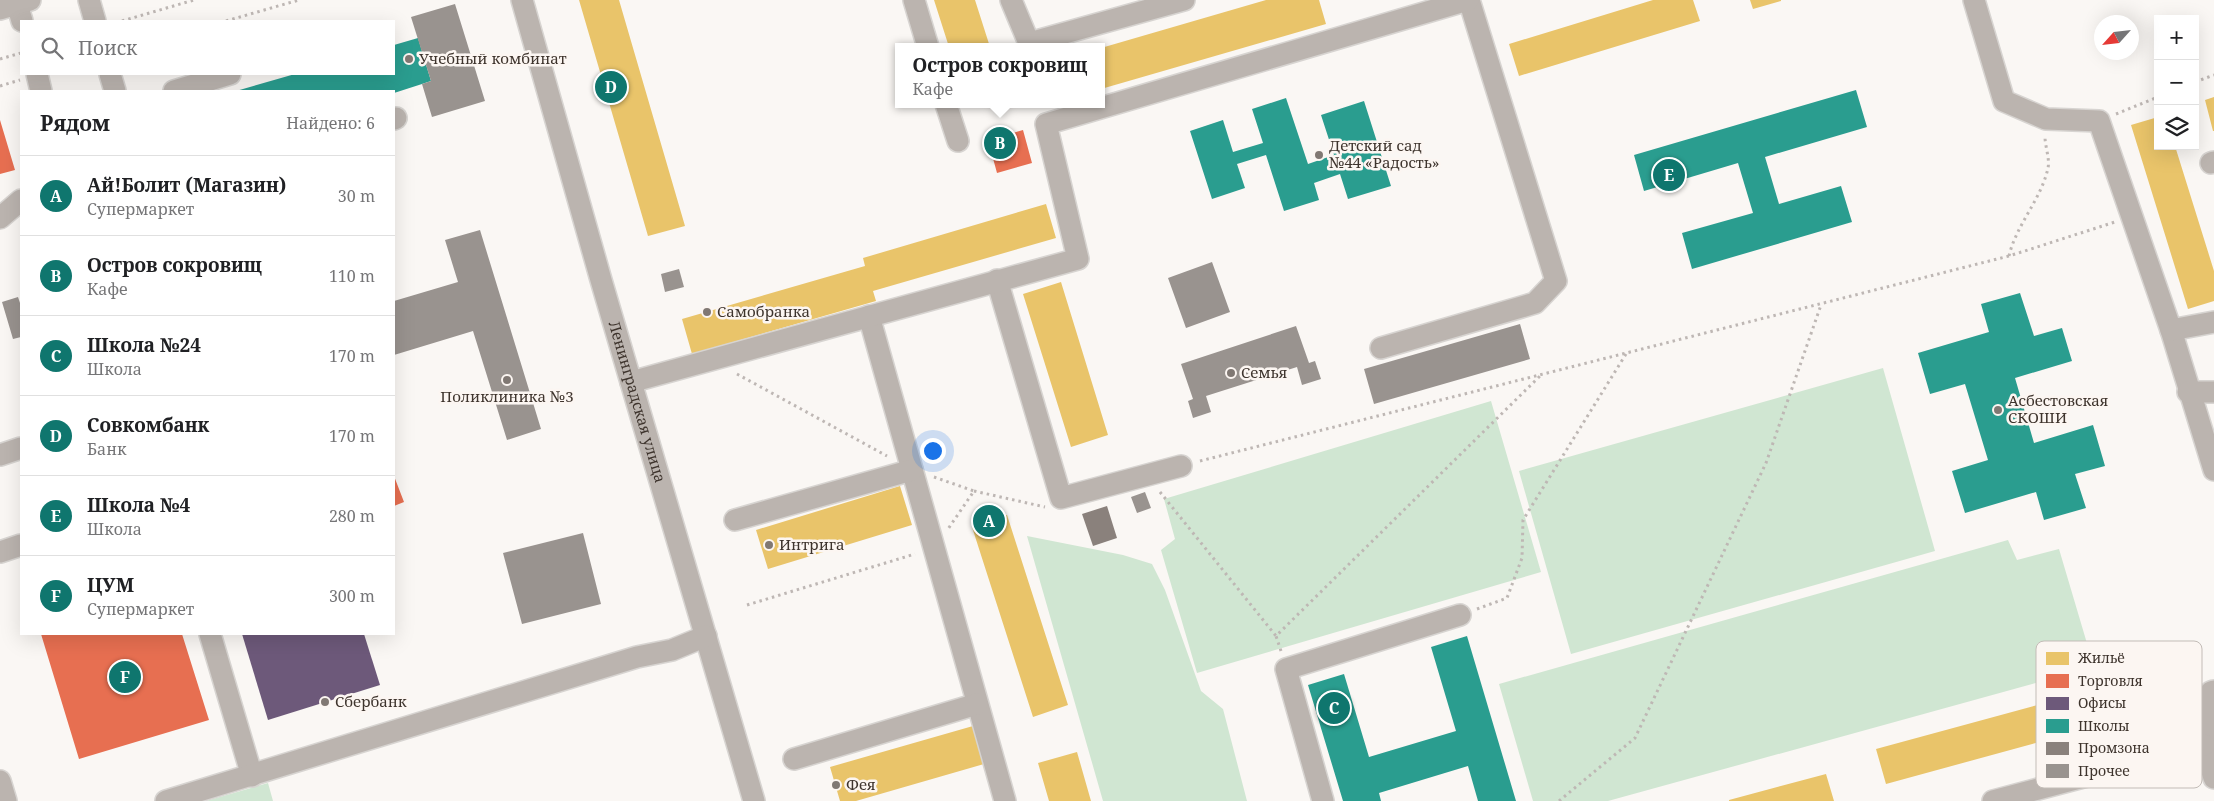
<!DOCTYPE html>
<html lang="ru">
<meta charset="utf-8">
<style>
body{margin:0;font-family:"Noto Serif",serif;background:#f6f6f6;color:#202124}
.controls{position:absolute;right:15px;top:15px;display:grid;overflow:hidden;border-radius:0px;box-shadow:0 5px 20px #0002}
.controls button{width:45px;height:45px;display:grid;place-items:center;padding:0;border:0;border-bottom:1px solid #e0e0e0;background:#fff;color:#202124;font:25px sans-serif}
.compass{position:absolute;left:2094px;top:15px;width:45px;height:45px;border-radius:50%;background:#fff;box-shadow:0 5px 20px #0002;rotate:243deg}
.you{position:absolute;left:932px;top:450px;width:18px;height:18px;margin:-12px;border:4px solid #fff;border-radius:50%;background:#1a73e8;box-shadow:0 0 0 8px #1a73e833}
.badge{display:grid;place-items:center;width:32px;height:32px;border-radius:50%;background:#0f766e;color:#fff;font-size:16px;font-weight:700}
.pin{position:absolute;translate:-50% -50%;border:2px solid #fff;box-shadow:0 1px 5px #0006}
.popup{position:absolute;left:895px;top:43px;width:210px;height:65px;box-sizing:border-box;display:grid;place-content:center;border-radius:0px;background:#fff;filter:drop-shadow(0 1px 4px #0005);font-size:16px;white-space:nowrap;color:#757577}
.popup b{font-size:19px;color:#202124}
.popup::after{content:'';position:absolute;left:50%;top:100%;margin-left:-10px;border:10px solid transparent;border-top-color:#fff}
.list{margin:0;padding:0;list-style:none}
h2{display:flex;justify-content:space-between;align-items:center;height:65px;margin:0;padding:0 20px;font-size:21px}
h2 small{font-size:16px;font-weight:400;color:#757577}
.list li{display:grid;grid-template-columns:32px 1fr auto;gap:15px;align-items:center;box-sizing:border-box;height:80px;padding:0 20px;border-top:1px solid #e0e0e0}
.list b{display:block;font-size:19px;white-space:nowrap}
.list p{margin:0;font-size:16px;white-space:nowrap;color:#757577}
.list em{font-size:16px;font-style:normal;color:#757577}
.icon{flex:none;width:28px;height:28px;fill:none;stroke:currentColor;stroke-width:2;stroke-linecap:round;stroke-linejoin:round}
.map{position:relative;flex:none;width:2214px;height:801px;overflow:hidden}
.search{position:absolute;background:#fff;box-shadow:0 5px 20px #0002;left:20px;top:20px;width:375px;height:55px;display:flex;align-items:center;gap:12px;box-sizing:border-box;padding:0 18px;border-radius:0px;color:#757577;font-size:19px}
.panel{position:absolute;background:#fff;box-shadow:0 5px 20px #0002;left:20px;top:90px;width:375px;height:545px;border-radius:0px}
.map>svg:first-child{display:block}
.green{fill:#d0e6d2}
.homes{fill:#e9c46a}
.shops{fill:#e76f51}
.offices{fill:#6d597a}
.schools{fill:#2a9d8f}
.industry{fill:#8a817c}
.building{fill:#99938f}
.lines{fill:none;stroke-linecap:round;stroke-linejoin:round}
.minor-casing{stroke:#d7d4d1;stroke-width:24}
.path{stroke:#beb7b4;stroke-width:3;stroke-dasharray:2.5 4;stroke-linecap:butt}
.minor{stroke:#bbb4af;stroke-width:21}
.poi-dot{fill:#807873;stroke:#fcf6f2;stroke-width:2}
.labels{text-anchor:middle;stroke-width:5;stroke-linejoin:round;paint-order:stroke}
.poi-label{font-size:15px;fill:#3e342d;stroke:#fcf6f2;text-anchor:start}
.street-label{font-size:15px;fill:#3e342d;stroke:#fcf6f2}
.key{fill:#fcf6f2;stroke:#c3bcb7;stroke-width:1}
.key-label{font-size:14px;fill:#3e342d}
</style>
<div class="map">
<svg width="2214" height="801" viewBox="0 0 2214 801">
<rect width="100%" height="100%" fill="#faf7f4"/>
<path class="green" d="M1883,368L1935,551L1571,654L1519,471Z
M1491,401L1541,572L1197,673L1161,550L1175,539L1164,499Z
M1027,536L1123,555L1152,564L1165,590L1201,691L1223,709L1247,801H1103Z
M2008,540L2017,560L2059,549L2094,667L1608,801H1533L1499,684Z
M268,783L273,801H206Z"/>
<path class="homes" d="M579,0H619L685,226L648,236Z
M934,0H975L990,47H949Z
M1266,0H1319L1326,24L1101,89V48Z
M1653,0H1693L1700,21L1519,76L1509,44Z
M1750,0H1781V1L1753,9Z
M2214,97V131H2213L2205,100Z
M2158,117V146H2175L2214,271V301L2188,309L2131,125Z
M1046,204L1056,238L873,291L876,301L692,354L682,319L865,266L863,258Z
M1061,282L1108,435L1071,447L1023,294Z
M900,486L912,525L768,569L756,530Z
M1007,515L1068,705L1033,717L972,527Z
M2140,677L2149,712L1886,784L1876,749Z
M973,726L984,764L856,801H840L830,767Z
M1077,752L1091,801H1049L1038,763Z
M1826,774L1834,801H1729V800Z"/>
<path class="shops" d="M0,120L15,170L0,174Z
M1023,130L1032,163L997,173L988,140Z
M394,476L404,502L394,506Z
M41,634H182L209,720L79,759Z"/>
<path class="offices" d="M242,634H364L380,685L268,720Z"/>
<path class="schools" d="M418,38L431,81L422,84L394,93L236,91L295,74H394V45Z
M1856,90L1867,127L1765,157L1779,204L1841,186L1852,222L1692,269L1682,233L1753,213L1738,163L1644,191L1634,155Z
M1286,98L1308,164L1334,155L1321,115L1364,101L1391,186L1348,199L1340,174L1314,183L1319,200L1284,211L1266,155L1237,164L1245,188L1212,199L1190,131L1223,120L1233,152L1263,143L1252,109Z
M2020,293L2034,336L2062,328L2072,361L2015,378L2034,443L2093,425L2105,466L2075,474L2086,508L2044,520L2036,492L1965,513L1952,471L1988,460L1965,384L1930,394L1918,353L1989,332L1981,304Z
M1467,636L1516,801H1478L1468,766L1379,793L1381,801H1343L1308,685L1344,674L1369,757L1456,731L1431,647Z"/>
<path class="industry" d="M1107,506L1117,538L1093,546L1082,514Z"/>
<path class="building" d="M455,4L485,101L432,117L422,84L431,81L411,17Z
M480,230L541,429L507,440L473,331L394,355V301L458,282L445,240Z
M1212,262L1230,312L1186,328L1168,278Z
M679,269L684,287L665,292L661,274Z
M18,297L21,306V337L13,339L2,302Z
M1520,324L1530,359L1374,404L1364,369Z
M1296,326L1309,363L1315,361L1321,379L1302,385L1297,367L1206,396L1211,412L1193,418L1188,401L1193,399L1181,364Z
M1145,492L1151,508L1137,513L1131,497Z
M583,533L601,604L522,624L503,553Z"/>
<g class="lines">
<defs>
<g id="minor">
<path d="M89,0L95,21"/>
<path id="s1" d="M522,0L601,280L754,801"/>
<path d="M914,0L928,47"/>
<path d="M1011,0L1029,43L1184,0"/>
<path d="M1974,0L2004,101L2046,119L2099,121L2171,330L2214,470"/>
<path d="M17,4L22,21"/>
<path d="M0,9L30,0"/>
<path d="M37,74L41,91"/>
<path d="M110,74L115,91"/>
<path d="M174,91L230,74"/>
<path d="M946,104L958,141"/>
<path d="M394,119L396,118"/>
<path d="M2211,163L2214,162"/>
<path d="M0,218L21,200"/>
<path d="M997,280L1061,498L1181,466"/>
<path d="M869,316L1005,801"/>
<path d="M2171,330L2214,322"/>
<path d="M1381,348L1535,303L1556,281L1469,0"/>
<path d="M631,382L1078,259L1046,124L1468,0"/>
<path d="M2188,392H2214"/>
<path d="M0,455L21,448"/>
<path d="M735,520L912,470"/>
<path d="M0,552L21,545"/>
<path d="M210,634L252,776"/>
<path d="M2214,691L2211,692L2204,745L2214,778"/>
<path d="M794,759L977,704"/>
<path d="M0,781L6,801"/>
<path d="M166,801L637,657L672,650L706,636"/>
<path d="M1323,801L1286,669L1460,615"/>
<path d="M1993,801L2204,745"/>
</g>
</defs>
<use href="#minor" class="minor-casing"/>
<path class="path" d="M122,21L194,0
M226,21L299,0
M0,59L21,53
M2195,82L2214,75
M0,86L20,80
M2116,114L2158,97
M2009,256C2016,225 2041,200 2048,168C2050,159 2045,146 2045,137
M737,374L887,456
M1200,461L2009,256L2115,222
M934,477L974,491L948,529
M974,491L1045,507
M1160,492L1276,636
M747,605L915,554
M1477,609L1507,598L1522,558L1523,520L1626,354
M1281,651L1276,636L1540,376
M1559,801L1635,738L1766,463L1821,305"/>
<use href="#minor" class="minor"/>
</g>
<g class="poi-dot">
<circle cx="409" cy="59" r="5"/>
<circle cx="1319" cy="155" r="5"/>
<circle cx="707" cy="312" r="5"/>
<circle cx="1231" cy="373" r="5"/>
<circle cx="507" cy="380" r="5"/>
<circle cx="1998" cy="410" r="5"/>
<circle cx="769" cy="545" r="5"/>
<circle cx="325" cy="702" r="5"/>
<circle cx="836" cy="785" r="5"/>
</g>
<g class="labels">
<g class="poi-label">
<text x="419" y="64">Учебный комбинат</text>
<text x="1329" y="151">Детский сад<tspan x="1329" dy="17">№44 «Радость»</tspan></text>
<text x="717" y="317">Самобранка</text>
<text x="1241" y="378">Семья</text>
<text x="507" y="402" text-anchor="middle">Поликлиника №3</text>
<text x="2008" y="406">Асбестовская<tspan x="2008" dy="17">СКОШИ</tspan></text>
<text x="779" y="550">Интрига</text>
<text x="335" y="707">Сбербанк</text>
<text x="846" y="790">Фея</text>
</g>
<g class="street-label">
<text dy="5" stroke="none"><textPath href="#s1" startOffset="418">Ленинградская улица</textPath></text>
</g>
</g>
<rect x="2036" y="641" width="166" height="147" rx="8" class="key"/>
<rect x="2046" y="652" width="23" height="13" fill="#e9c46a"/>
<rect x="2046" y="674" width="23" height="14" fill="#e76f51"/>
<rect x="2046" y="697" width="23" height="13" fill="#6d597a"/>
<rect x="2046" y="719" width="23" height="14" fill="#2a9d8f"/>
<rect x="2046" y="742" width="23" height="13" fill="#8a817c"/>
<rect x="2046" y="764" width="23" height="14" fill="#99938f"/>
<g class="key-label">
<text x="2078" y="663">Жильё</text>
<text x="2078" y="686">Торговля</text>
<text x="2078" y="708">Офисы</text>
<text x="2078" y="731">Школы</text>
<text x="2078" y="753">Промзона</text>
<text x="2078" y="776">Прочее</text>
</g>
</svg>
<div class="controls">
<button>+</button>
<button>−</button>
<button><svg class="icon" aria-label="layers" viewBox="0 0 24 24"><path d="M12 4l9 5-9 5-9-5zM3 14l9 5 9-5"/></svg></button>
</div>
<svg class="compass" viewBox="-18 -18 36 36"><path d="M0-13l5 13h-10z" fill="#e53935"/><path d="M0 13l5-13h-10z" fill="#757577"/></svg>
<div class="you"></div>
<div class="pin badge" style="left:989px;top:521px">A</div>
<div class="pin badge" style="left:1000px;top:143px">B</div>
<div class="popup"><b>Остров сокровищ</b>Кафе</div>
<div class="pin badge" style="left:1334px;top:708px">C</div>
<div class="pin badge" style="left:611px;top:87px">D</div>
<div class="pin badge" style="left:1669px;top:175px">E</div>
<div class="pin badge" style="left:125px;top:677px">F</div>
<div class="search"><svg class="icon" aria-label="search" viewBox="0 0 24 24"><circle cx="10" cy="10" r="6"/><path d="M15 15l6 6"/></svg>Поиск</div>
<section class="panel">
<h2>Рядом<small>Найдено: 6</small></h2>
<ul class="list">
<li><span class="badge">A</span><div><b>Ай!Болит (Магазин)</b><p>Супермаркет</p></div><em>30 m</em></li>
<li><span class="badge">B</span><div><b>Остров сокровищ</b><p>Кафе</p></div><em>110 m</em></li>
<li><span class="badge">C</span><div><b>Школа №24</b><p>Школа</p></div><em>170 m</em></li>
<li><span class="badge">D</span><div><b>Совкомбанк</b><p>Банк</p></div><em>170 m</em></li>
<li><span class="badge">E</span><div><b>Школа №4</b><p>Школа</p></div><em>280 m</em></li>
<li><span class="badge">F</span><div><b>ЦУМ</b><p>Супермаркет</p></div><em>300 m</em></li>
</ul>
</section>
</div>
